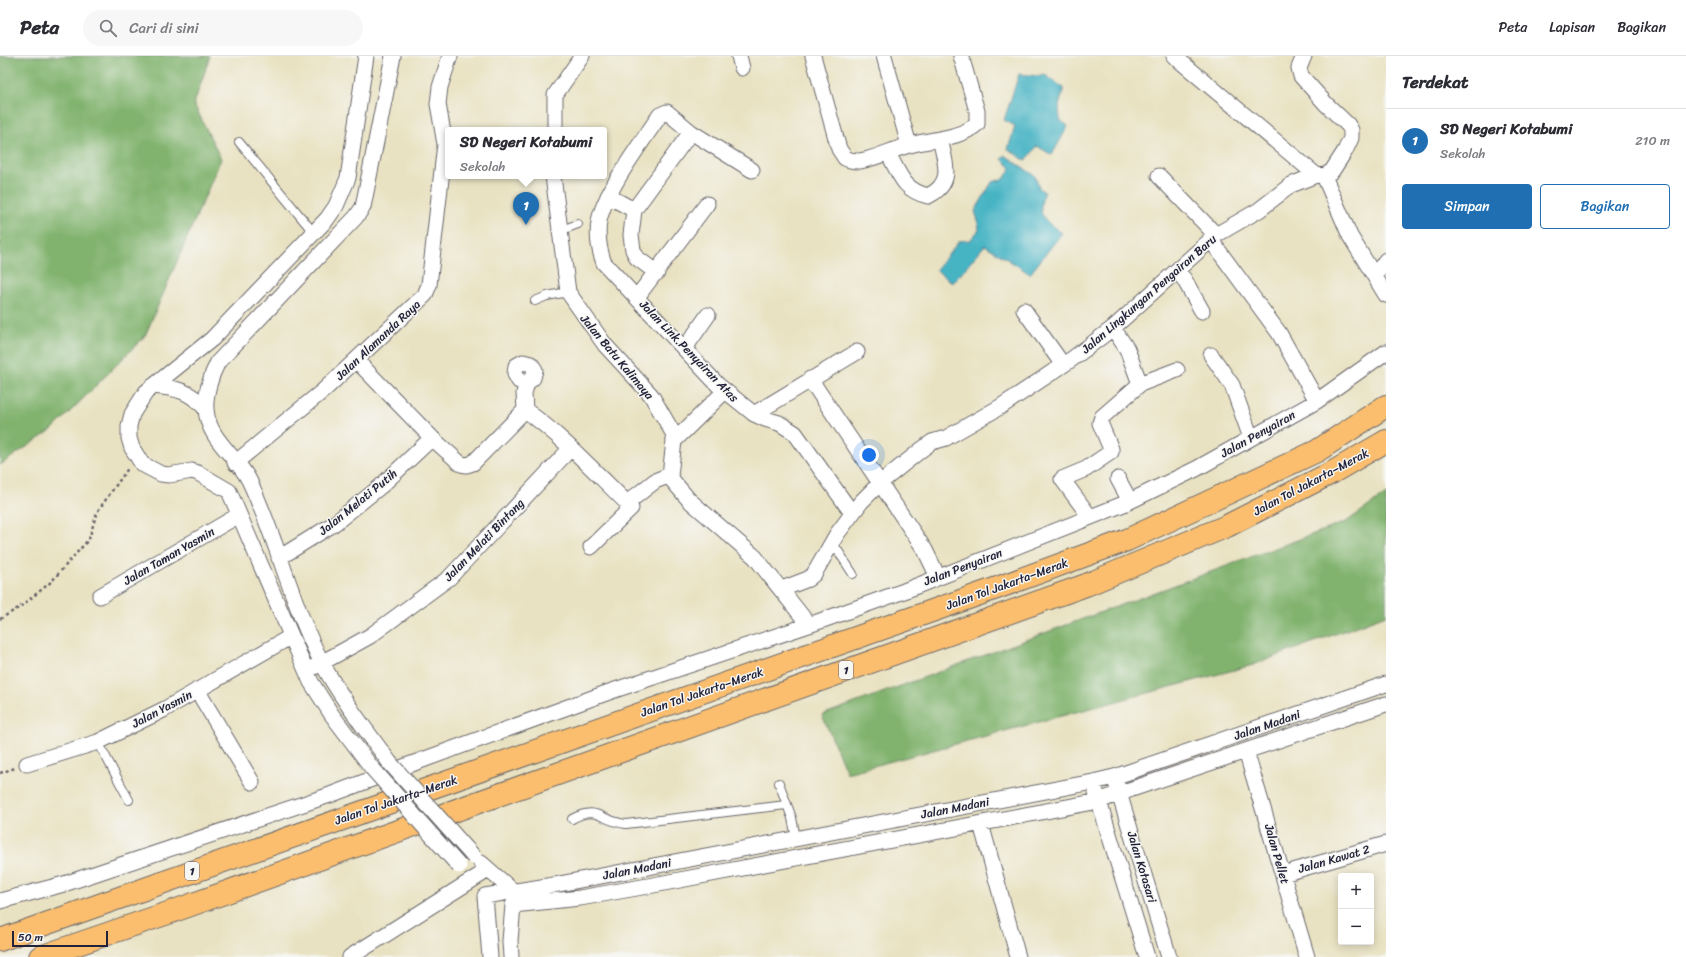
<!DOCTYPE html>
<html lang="id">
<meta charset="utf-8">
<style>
body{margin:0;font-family:Sriracha,sans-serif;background:#f7f7f7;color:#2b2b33}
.controls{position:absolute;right:12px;bottom:12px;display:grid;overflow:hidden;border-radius:4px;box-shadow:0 2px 10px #0003}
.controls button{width:36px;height:36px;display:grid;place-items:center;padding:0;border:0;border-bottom:1px solid #e1e1e2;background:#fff;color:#2b2b33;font:20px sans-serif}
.scale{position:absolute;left:12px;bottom:10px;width:96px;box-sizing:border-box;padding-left:4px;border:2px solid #22223b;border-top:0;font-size:11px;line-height:14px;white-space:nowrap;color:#22223b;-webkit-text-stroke:3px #f6f6f2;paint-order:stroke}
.you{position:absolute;left:869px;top:399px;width:14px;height:14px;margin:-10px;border:3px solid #fff;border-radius:50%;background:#1a73e8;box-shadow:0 0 0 6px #1a73e833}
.badge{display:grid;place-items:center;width:26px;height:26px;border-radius:50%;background:#1f6fb2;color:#fff;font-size:13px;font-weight:700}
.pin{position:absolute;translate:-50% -33px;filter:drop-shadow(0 1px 2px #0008)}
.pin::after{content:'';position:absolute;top:21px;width:14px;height:12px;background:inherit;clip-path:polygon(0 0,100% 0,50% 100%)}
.popup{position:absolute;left:445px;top:71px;width:162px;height:52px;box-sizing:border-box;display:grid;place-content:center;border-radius:4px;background:#fff;filter:drop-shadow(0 1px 3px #0005);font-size:13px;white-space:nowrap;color:#7c7c81}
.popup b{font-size:15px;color:#2b2b33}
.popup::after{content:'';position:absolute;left:50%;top:100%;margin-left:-8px;border:8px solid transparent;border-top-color:#fff}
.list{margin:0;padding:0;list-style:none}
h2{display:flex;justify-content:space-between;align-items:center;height:52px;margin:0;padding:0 16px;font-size:17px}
h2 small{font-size:13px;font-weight:400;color:#7c7c81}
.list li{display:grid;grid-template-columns:26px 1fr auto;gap:12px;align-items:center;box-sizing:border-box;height:64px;padding:0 16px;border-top:1px solid #e1e1e2}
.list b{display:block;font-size:15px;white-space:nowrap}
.list p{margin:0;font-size:13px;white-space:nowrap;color:#7c7c81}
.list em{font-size:13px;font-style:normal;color:#7c7c81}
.actions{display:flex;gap:8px;padding:12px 16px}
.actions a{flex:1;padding:9px 0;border:1px solid #1f6fb2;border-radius:4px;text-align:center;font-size:14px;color:#1f6fb2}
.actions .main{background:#1f6fb2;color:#fff}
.icon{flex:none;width:22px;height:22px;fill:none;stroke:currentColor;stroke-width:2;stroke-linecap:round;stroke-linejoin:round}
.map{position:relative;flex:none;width:1386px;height:901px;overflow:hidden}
header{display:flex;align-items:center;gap:24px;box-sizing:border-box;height:56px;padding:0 20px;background:#fff;border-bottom:1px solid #e1e1e2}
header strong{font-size:19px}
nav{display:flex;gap:22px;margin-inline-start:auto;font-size:14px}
.search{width:280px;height:36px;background:#f7f7f7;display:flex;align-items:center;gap:10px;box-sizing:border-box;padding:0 14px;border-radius:22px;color:#7c7c81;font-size:15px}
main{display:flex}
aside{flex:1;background:#fff}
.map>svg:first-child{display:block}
.forest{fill:#81b36e;stroke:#526a54}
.water{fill:#47b4c4;stroke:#346b80}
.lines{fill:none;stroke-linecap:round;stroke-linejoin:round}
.lane-casing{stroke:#68656a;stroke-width:10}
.street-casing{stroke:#68656a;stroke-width:17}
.highway-casing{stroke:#68656a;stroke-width:24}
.path{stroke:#68656a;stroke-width:2.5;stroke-dasharray:3 3;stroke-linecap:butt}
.lane{stroke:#fff;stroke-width:8}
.street{stroke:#fff;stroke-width:15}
.highway{stroke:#fabe6e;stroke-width:22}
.street-bridge-casing{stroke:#68656a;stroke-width:17;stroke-linecap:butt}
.street-bridge{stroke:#fff;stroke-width:15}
.labels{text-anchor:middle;stroke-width:3;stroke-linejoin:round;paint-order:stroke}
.shield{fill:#f6f6f2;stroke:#626272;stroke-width:1}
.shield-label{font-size:11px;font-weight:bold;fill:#22223b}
.street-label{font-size:12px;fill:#22223b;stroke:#f6f6f2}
</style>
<header>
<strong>Peta</strong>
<div class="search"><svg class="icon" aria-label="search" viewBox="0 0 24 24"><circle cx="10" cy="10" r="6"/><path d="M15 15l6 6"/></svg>Cari di sini</div>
<nav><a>Peta</a><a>Lapisan</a><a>Bagikan</a></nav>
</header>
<main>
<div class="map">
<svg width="1386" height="901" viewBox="0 0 1386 901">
<rect width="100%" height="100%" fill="#f6f6f2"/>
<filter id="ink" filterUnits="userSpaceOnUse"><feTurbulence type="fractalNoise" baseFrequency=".025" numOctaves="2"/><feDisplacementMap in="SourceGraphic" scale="8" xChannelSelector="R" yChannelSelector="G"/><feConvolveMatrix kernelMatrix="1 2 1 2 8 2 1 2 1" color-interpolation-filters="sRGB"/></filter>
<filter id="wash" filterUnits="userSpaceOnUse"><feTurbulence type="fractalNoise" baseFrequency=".012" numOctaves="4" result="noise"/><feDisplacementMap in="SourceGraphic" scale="16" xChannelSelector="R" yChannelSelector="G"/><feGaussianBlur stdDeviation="0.9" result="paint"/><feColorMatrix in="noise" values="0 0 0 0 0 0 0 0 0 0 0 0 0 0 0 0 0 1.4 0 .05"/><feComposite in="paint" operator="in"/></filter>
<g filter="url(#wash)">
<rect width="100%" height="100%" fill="#e9e2c2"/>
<path class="forest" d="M0,0H210L194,48L221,103L145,280L53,373L0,409Z
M1386,438V559L1253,609L847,717L822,659L1346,466Z"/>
<path class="water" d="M1019,18L1039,20L1045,19L1064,32L1059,50L1060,64L1068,70L1052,99L1037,90L1026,105L1008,93L1015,70L1004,64Z
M1005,99L1035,120L1039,132L1045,136C1035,158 1044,165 1062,177L1030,218L985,189L953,227L936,214L959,185L970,184L979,174L978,165L975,155L992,126L1004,123L1011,112L1002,103Z"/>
</g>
<g filter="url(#ink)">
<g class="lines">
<defs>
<path id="lane" d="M239,86L314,177
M559,175L578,168
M535,245L547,240L568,236
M833,487L853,518
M98,686L129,744
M779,727L792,762L796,782
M572,763C598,749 600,765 626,768L786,749"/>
<path id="street" d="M366,0L348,122L336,150L327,163L212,283L146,336L132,358L129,370V382L132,392L142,408L161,418L169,419L192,415L198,417L229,435L311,626L332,659L372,712
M739,0L742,12
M813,0L839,93L845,102C850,105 855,105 860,105C878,102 893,93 910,89C931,83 960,83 977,68V55L961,0
M884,0L909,89
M1174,0L1316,119
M1304,0L1299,12L1301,20L1326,48L1348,69L1351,74V82L1345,95L1332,115L1324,120L1350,180L1386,239
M555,74V39L582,0
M691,76L752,114
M888,97C900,119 903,134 928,140C955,127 945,106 940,83
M553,120L568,236L605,289L651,339L673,377L674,385
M1159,120L1216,179
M608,140L634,154
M1210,183L1279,277L1317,345
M1177,215L1184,223L1202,255
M657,217L637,202L633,194L631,179L634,154L691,76L667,56L660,59C642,86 605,135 599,165C597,179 599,194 604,207L718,329L754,358L765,363L779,367L795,377L852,457
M1375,220L1386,204
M637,241L707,148
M1024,254L1063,309
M1113,272L1127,293L1140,328
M685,292L708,259
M1211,299L1232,329L1251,382
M356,304L432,382L461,408L467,409L473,407L525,354
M810,323L925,494L938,521
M527,327L519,325L515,318L516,310L523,306L531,308L535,314L533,322L527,327L524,337L525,354C562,380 594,415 627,447L655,425L670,419
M153,330C177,332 190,335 206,353
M725,335L674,385L670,419L673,425L689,444L755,501L809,569L904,535L1126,447L1196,413L1317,345L1386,296
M754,358L857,296
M235,407L324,334L425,239L429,229L445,88L438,48L440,31L450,0
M1118,423L1130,445
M1090,461L1062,423L1086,413L1111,396V393L1100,367L1102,361L1140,328L1177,314
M591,491L631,452L627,447
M279,502L335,467L381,430L432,382
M782,533L808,523L814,518L837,478L861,446L880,427L921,394L932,386L946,382L1000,351L1072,303L1113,272L1216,179L1259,154L1291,129L1316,119L1324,120
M100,540L239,459
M314,611L370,580L449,522L571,392
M197,634L252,726
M1246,695L1307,901
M390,707C366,674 341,642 322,607C292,549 277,483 249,424C236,399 208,384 206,353C205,338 211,319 218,306L356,161L363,151L393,0
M27,708L98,686L165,653L290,581
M1116,727L1169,901
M1096,736L1147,901
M981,768L1018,901
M481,807L513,835
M1283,818L1386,788
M485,840L554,829L1093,726L1114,721L1386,628
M485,840L490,901
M0,845L64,828L330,739L406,710L609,636L809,569
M350,901L488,814
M511,901L510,885L513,849L580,842L648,830L1099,745L1120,737L1386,648"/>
<path id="highway" d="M0,884L997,532L1127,484L1219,441L1317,395L1386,350
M40,901L171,856L1086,529L1227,470L1333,416L1386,385"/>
</defs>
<use href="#lane" class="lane-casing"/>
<use href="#street" class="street-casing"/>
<use href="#highway" class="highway-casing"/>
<path class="path" d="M0,563L20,551L51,526L89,483L97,456L129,411
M0,717L15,712"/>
<use href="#lane" class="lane"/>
<use href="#street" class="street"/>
<use href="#highway" class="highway"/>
<defs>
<path id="street-bridge" d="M390,707L474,801
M372,712L459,810"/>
</defs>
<use href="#street-bridge" class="street-bridge-casing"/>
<use href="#street-bridge" class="street-bridge"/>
</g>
</g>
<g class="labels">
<g class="shield">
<rect x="839" y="605" width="14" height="18" rx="3"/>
<rect x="185" y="806" width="14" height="18" rx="3"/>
</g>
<g class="shield-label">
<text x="846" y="618">1</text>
<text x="192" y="819">1</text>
</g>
<g class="street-label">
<text transform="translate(1149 238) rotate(-41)" y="4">Jalan Lingkungan Pengairan Baru</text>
<text transform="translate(378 284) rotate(-43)" y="4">Jalan Alamanda Raya</text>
<text transform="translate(689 295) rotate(46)" y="4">Jalan Link.Penyairan Atas</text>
<text transform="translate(617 301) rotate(50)" y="4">Jalan Batu Kalimaya</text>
<text transform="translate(1258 378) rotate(-29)" y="4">Jalan Penyairan</text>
<text transform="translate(1311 426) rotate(-28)" y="4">Jalan Tol Jakarta–Merak</text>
<text transform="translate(358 446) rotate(-39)" y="4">Jalan Melati Putih</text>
<text transform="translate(484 484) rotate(-46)" y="4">Jalan Melati Bintang</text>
<text transform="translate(169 500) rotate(-30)" y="4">Jalan Taman Yasmin</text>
<text transform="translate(963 511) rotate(-21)" y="4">Jalan Penyairan</text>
<text transform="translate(1007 528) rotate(-20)" y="4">Jalan Tol Jakarta–Merak</text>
<text transform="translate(702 636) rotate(-19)" y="4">Jalan Tol Jakarta–Merak</text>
<text transform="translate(162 653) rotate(-28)" y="4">Jalan Yasmin</text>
<text transform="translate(1267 669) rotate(-19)" y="4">Jalan Madani</text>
<text transform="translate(396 744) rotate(-19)" y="4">Jalan Tol Jakarta–Merak</text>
<text transform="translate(955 752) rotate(-11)" y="4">Jalan Madani</text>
<text transform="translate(1277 798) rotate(74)" y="4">Jalan Pellet</text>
<text transform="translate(1334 803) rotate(-16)" y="4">Jalan Kawat 2</text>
<text transform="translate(1142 811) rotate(73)" y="4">Jalan Kotasari</text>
<text transform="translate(637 813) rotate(-11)" y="4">Jalan Madani</text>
</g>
</g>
</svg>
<div class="controls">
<button>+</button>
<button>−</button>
</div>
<div class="scale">50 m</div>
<div class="you"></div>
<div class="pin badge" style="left:526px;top:169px">1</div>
<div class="popup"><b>SD Negeri Kotabumi</b>Sekolah</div>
</div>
<aside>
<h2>Terdekat<small></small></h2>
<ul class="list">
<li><span class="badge">1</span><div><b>SD Negeri Kotabumi</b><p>Sekolah</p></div><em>210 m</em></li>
</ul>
<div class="actions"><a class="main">Simpan</a><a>Bagikan</a></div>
</aside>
</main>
